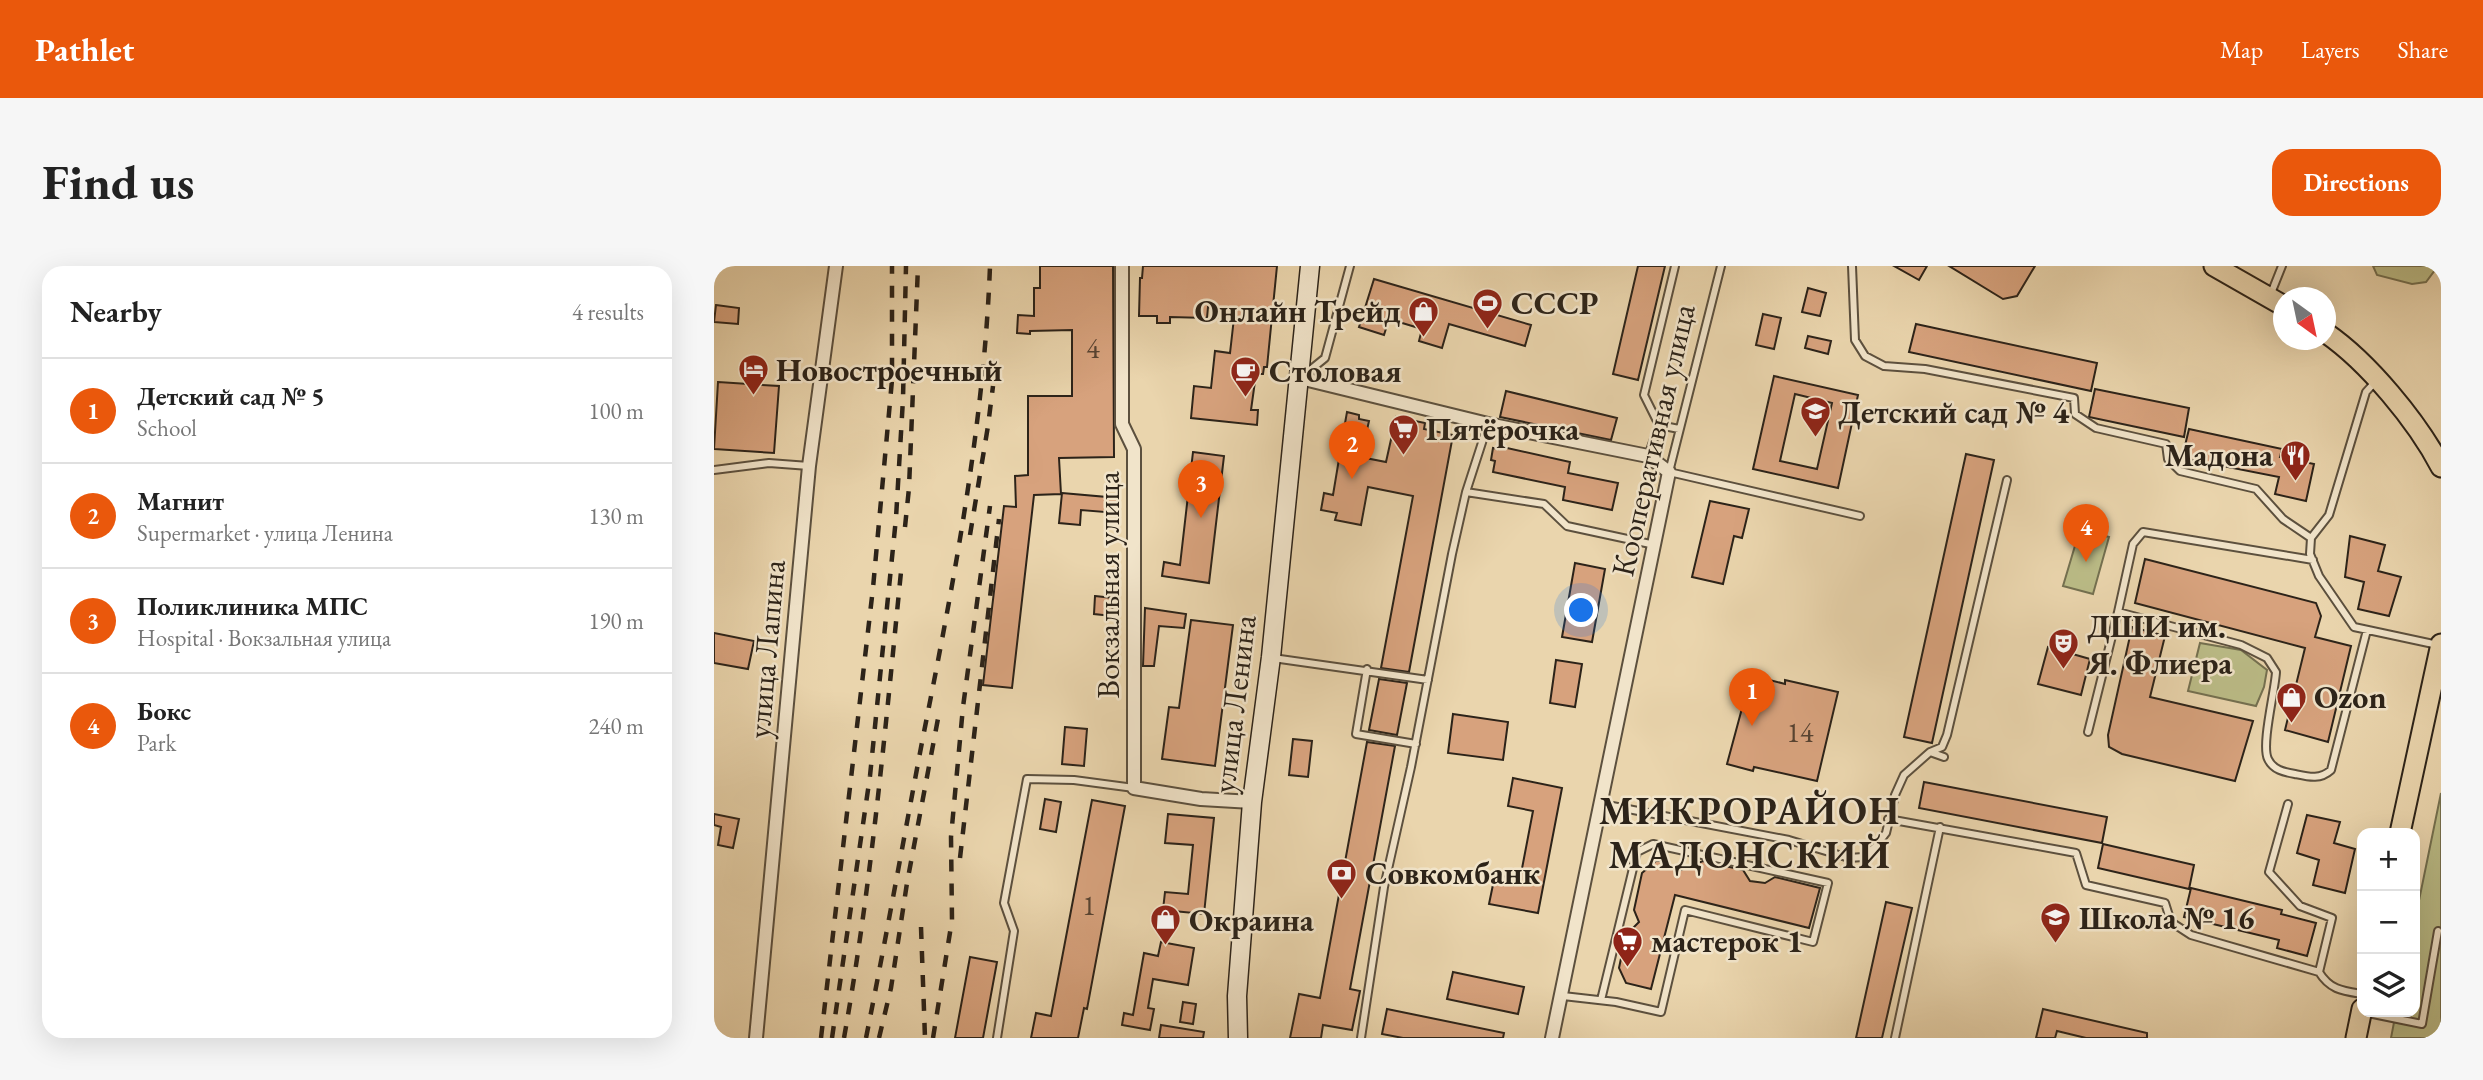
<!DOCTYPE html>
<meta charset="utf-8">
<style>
body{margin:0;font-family:"EB Garamond",serif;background:#f6f6f6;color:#222}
.controls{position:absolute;right:21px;bottom:21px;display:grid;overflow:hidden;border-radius:14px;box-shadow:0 7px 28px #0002}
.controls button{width:63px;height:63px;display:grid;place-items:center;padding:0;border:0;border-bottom:2px solid #e0e0e0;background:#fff;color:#222;font:35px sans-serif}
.compass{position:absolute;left:1559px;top:21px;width:63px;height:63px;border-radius:50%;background:#fff;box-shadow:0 7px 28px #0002;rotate:147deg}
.you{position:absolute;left:868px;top:345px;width:24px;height:24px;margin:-18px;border:5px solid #fff;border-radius:50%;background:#1a73e8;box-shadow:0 0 0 10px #1a73e833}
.badge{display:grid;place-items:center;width:46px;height:46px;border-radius:50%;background:#ea580c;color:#fff;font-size:23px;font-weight:700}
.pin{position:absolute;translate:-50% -58px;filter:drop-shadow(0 2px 4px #0008)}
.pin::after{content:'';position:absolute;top:37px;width:24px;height:21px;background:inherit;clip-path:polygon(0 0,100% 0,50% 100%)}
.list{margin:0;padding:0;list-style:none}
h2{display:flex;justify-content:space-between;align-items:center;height:91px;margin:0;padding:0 28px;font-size:30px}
h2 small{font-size:23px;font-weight:400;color:#767676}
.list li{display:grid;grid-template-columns:46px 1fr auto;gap:21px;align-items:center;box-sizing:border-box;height:105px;padding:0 28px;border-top:2px solid #e0e0e0}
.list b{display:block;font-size:26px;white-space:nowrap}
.list p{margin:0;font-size:23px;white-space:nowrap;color:#767676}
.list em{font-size:23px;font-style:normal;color:#767676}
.icon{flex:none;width:38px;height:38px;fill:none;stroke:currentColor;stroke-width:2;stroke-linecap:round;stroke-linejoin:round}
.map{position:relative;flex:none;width:1727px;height:772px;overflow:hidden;border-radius:21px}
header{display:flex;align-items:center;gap:42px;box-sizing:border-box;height:98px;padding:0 35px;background:#ea580c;color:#fff}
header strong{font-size:33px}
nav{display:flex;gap:38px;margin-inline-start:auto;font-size:24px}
.intro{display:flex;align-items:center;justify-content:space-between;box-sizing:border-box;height:168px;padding:0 42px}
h1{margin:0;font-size:49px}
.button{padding:18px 32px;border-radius:21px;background:#ea580c;color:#fff;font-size:24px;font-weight:700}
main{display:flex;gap:42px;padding:0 42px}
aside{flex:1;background:#fff;border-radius:21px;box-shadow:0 7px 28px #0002}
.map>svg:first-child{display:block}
.green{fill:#bbbc87;stroke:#747050;stroke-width:2}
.building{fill:#d7a27d;stroke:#2c2319;stroke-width:2;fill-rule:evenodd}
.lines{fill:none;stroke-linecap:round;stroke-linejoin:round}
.service-casing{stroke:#5c503e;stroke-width:10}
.minor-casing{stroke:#5c503e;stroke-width:16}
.secondary-casing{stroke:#2c2319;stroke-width:21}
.trunk-casing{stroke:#2c2319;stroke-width:23}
.service{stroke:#f1e4ca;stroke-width:6}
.minor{stroke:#f1e4ca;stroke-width:12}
.secondary{stroke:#f1e4ca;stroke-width:18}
.trunk{stroke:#ead5ad;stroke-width:19}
.rail{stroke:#2c2319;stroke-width:4.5;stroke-dasharray:12 12;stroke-linecap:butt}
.labels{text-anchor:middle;stroke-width:5;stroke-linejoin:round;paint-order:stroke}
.number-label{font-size:28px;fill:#574332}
.poi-label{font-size:32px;font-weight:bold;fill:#2c2319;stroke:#f1e4ca;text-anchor:start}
.street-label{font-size:32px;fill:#2c2319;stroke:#f1e4ca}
.district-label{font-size:38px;font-weight:bold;letter-spacing:2px;fill:#2c2319;stroke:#f1e4ca}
</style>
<header>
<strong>Pathlet</strong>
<nav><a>Map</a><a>Layers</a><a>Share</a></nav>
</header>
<div class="intro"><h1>Find us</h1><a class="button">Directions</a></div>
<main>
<aside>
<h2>Nearby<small>4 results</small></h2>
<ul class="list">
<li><span class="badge">1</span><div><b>Детский сад № 5</b><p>School</p></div><em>100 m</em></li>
<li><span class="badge">2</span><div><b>Магнит</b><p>Supermarket · улица Ленина</p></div><em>130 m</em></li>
<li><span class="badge">3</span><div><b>Поликлиника МПС</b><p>Hospital · Вокзальная улица</p></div><em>190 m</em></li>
<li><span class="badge">4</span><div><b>Бокс</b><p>Park</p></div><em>240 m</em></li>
</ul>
</aside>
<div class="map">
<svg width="1727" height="772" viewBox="0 0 1727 772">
<rect width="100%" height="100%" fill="#ead5ad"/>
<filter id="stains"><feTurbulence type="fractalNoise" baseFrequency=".00286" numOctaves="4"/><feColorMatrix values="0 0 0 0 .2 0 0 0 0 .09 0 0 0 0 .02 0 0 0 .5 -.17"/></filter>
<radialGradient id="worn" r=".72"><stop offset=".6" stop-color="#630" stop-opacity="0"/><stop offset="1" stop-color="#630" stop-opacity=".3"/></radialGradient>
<path class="green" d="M1659,0H1724L1712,16L1698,18L1663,9Z
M1366,263L1395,271L1379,328L1349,320Z
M1486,377L1527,384L1553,404L1550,421L1542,440L1474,425Z
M1727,527V772H1677L1682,746H1701V654Z"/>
<path class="building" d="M326,0H399L400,191L345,192L347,228L320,229L298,422L269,419L290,240L302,241L301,210L314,209V130H358V64L316,65V68L303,67L304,49L320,50V22H326Z
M429,0H563L553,101H550L549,108H542L537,144H544L543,159L477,152L480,120L497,122L501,85L516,87L521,43L494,41L493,52L456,51V57H443V50H425L426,12H428Z
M924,0H951L924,114L899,108Z
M1180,0H1213L1205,14Z
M1235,0H1321L1303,30L1289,33Z
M660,13L817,59L811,80L735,58L728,82L705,75L708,63L675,53L670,69L645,61Z
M1094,22L1112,27L1106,50L1088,46Z
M2,39L25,42L24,58L0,56Z
M1049,48L1067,52L1060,83L1042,79Z
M1202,58L1383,97L1377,125L1195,86Z
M1094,70L1117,75L1114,88L1091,82Z
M1060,110L1144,129L1124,222L1039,203ZM1081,128L1118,137L1103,203L1066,195Z
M4,116L65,120L60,187L0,183Z
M1381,123L1475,142L1470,171L1375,151Z
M792,125L903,152L897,174L786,151Z
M633,146L645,149V153L655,155L652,168L630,163Z
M682,151L711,157L710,163L739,169L695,406L667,402L699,230L654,221L647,259L621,254L623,247L607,244L610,227L619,229L626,187L672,196Z
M1475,163L1568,183L1566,191L1600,198L1592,235L1561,228L1565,211L1468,192Z
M784,180L856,196L854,207L904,217L898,244L849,234L851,221L779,206L781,195L777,194L779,182L784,183Z
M479,186L510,190L495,317L448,310L450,296L466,299Z
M1252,188L1280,194L1218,477L1190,471Z
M348,227L404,232L403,247L367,244L366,259L345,257Z
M996,235L1035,243L1028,272L1020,270L1009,318L978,311Z
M1636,270L1671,279L1664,305L1687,311L1675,350L1644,343L1650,316L1631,311Z
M1431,293L1602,337L1607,350L1601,371L1637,380L1614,476L1571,464L1591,382L1421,337Z
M861,297L891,303L878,376L848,371Z
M381,330L399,332L398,350L380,348Z
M431,342L472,348L470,362L445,360L440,400H429Z
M477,354L519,359L501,500L448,493L455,441L465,442Z
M1418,361L1451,370L1436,431L1539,455L1521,515L1408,488L1395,481L1394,469Z
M0,367L40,375L34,403L0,397Z
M1334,381L1376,393L1367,429L1324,418Z
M842,394L868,398L861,441L836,437Z
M1037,409L1071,418V414L1124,426L1103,515L1040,501L1039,505L1013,498Z
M665,413L693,417L683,469L655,464Z
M739,448L794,456L789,494L734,487Z
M351,461L373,463L370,500L348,498Z
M579,473L598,475L594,511L575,509Z
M653,476L681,480L636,723L646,725L638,764L609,759L607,772H576L585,728L606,732Z
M799,512L848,522L824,647L775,638L781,609L806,613L819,545L794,540Z
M1210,516L1393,551L1388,577L1205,542Z
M331,533L347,536L342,566L326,563Z
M378,534L411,540L373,743L370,742L364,772H317L322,747L337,750Z
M0,548L25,553L19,582L4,579L7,561L0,559Z
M454,548L500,552L490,648L449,644L451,626L474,628L479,579L451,577Z
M1593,549L1626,556L1620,577L1641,583L1631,627L1599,619L1605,594L1583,587Z
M1389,578L1480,599L1475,623L1384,602Z
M942,595H951L964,605L989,595L1029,604L1036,615L1051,617L1061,611L1106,622L1095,662L961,629L937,723L912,717L905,702L912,669L925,656L920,644L928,607Z
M1477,622L1568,644L1567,648L1602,657L1593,690L1563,682L1565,674L1470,651Z
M1172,636L1198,642L1168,772H1142Z
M447,676L480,682L474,719L439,713L434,742L440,743L436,764L408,759L410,747L419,749L430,687L444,690Z
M256,691L283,696L269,772H241Z
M739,706L810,721L804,748L733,733Z
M469,736L482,738L479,758L466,756Z
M673,743L790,767L789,772H689L668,768Z
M1329,743L1433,767V772H1372L1343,765L1341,772H1322Z
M447,759L490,766L489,772H445Z"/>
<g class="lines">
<defs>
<path id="service" d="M1007,0L955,206L1146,250
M1138,0L1141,74L1151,90L1170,100L1211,103L1360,132L1361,148L1382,162L1452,178L1454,193L1466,205L1542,223L1569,253L1597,272
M1556,30L1568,0
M590,109L611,92L636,0
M1662,115L1652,126L1615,249L1597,272L1596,288L1605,310L1640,361L1724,379
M945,159L965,163
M934,190L945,159L930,129L961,0
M0,204L55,197L95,200
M752,226L830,238L853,260L941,279
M1404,346L1419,278L1429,266L1599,294
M559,392L714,414
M653,403L642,468L702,478
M1374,466L1404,346L1527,379L1553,392L1562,406C1561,425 1547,479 1554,493C1559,504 1570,506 1581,508C1595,511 1606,514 1617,504L1653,364
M1216,486L1228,481L1233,469L1293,214
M888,538L1075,574L1135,592L1149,591L1161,581L1172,567L1181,529L1190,509L1216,486L1230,491
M1574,538L1555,606L1586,640L1618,652L1605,706C1616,724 1629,725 1648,728
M1174,553L1362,587L1372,619L1451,637L1457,656L1477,669L1605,706
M849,730L902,736L947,746L971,644L1099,676L1114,617L939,578L923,586L887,734
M1649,746L1708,758L1724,665
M283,772L300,665L290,637L313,513L360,514L420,522
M647,772L670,621L697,501L738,288L752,226L774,158
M1181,772L1226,561"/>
<path id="minor" d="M408,0V158L420,183V522L487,533L538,536
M586,112L774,158L934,190L955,206L838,772
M42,772L95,200L122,0"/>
<path id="secondary" d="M524,772L523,730L538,536L557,391L596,0"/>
<path id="trunk" d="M1500,0L1570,40
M1612,67C1654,96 1703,155 1727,201
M1686,567L1727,378
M1642,772L1648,743"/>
</defs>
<use href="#service" class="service-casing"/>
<use href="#minor" class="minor-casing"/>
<use href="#secondary" class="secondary-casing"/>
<use href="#trunk" class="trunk-casing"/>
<use href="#service" class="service"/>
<use href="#minor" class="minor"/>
<use href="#secondary" class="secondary"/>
<use href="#trunk" class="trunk"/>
<path class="rail" d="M191,261L195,222L204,0
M256,269L274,160L279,120
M246,592L285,253
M207,661L211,772
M107,772L159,322L178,114V0
M118,772L156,510L182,252L189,133L192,0
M130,772C158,615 172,455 188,296
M152,772C172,672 190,571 209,471C240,315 270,158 276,0
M165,772L177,722L193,617L226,442
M219,772L238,654L237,571L249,441L276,240"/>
</g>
<defs>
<symbol id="stadium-pin" viewBox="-11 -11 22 30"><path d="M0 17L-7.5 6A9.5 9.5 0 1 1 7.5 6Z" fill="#8f2418" stroke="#f1e4ca"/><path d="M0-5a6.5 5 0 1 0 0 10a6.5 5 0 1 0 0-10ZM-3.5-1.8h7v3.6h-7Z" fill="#fff"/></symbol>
<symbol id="shop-pin" viewBox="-11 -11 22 30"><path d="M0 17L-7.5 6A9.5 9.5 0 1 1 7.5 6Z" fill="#8f2418" stroke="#f1e4ca"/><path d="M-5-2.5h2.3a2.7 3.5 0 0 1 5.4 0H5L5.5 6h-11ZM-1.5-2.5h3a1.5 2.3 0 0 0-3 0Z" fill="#fff"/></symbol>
<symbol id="hotel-pin" viewBox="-11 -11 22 30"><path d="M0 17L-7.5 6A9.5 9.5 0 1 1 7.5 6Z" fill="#8f2418" stroke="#f1e4ca"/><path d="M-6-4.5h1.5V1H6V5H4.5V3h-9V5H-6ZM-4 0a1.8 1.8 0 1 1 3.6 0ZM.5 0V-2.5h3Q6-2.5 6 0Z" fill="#fff"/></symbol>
<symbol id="cafe-pin" viewBox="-11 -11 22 30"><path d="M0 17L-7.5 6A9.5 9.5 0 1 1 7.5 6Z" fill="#8f2418" stroke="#f1e4ca"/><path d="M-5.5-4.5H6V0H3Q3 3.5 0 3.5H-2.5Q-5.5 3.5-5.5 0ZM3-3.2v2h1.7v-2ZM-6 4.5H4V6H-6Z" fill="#fff"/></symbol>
<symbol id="school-pin" viewBox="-11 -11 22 30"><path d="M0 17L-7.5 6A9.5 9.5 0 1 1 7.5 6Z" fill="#8f2418" stroke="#f1e4ca"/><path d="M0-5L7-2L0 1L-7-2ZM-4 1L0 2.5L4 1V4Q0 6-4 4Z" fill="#fff"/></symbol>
<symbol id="supermarket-pin" viewBox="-11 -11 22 30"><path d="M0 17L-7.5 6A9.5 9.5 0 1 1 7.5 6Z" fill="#8f2418" stroke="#f1e4ca"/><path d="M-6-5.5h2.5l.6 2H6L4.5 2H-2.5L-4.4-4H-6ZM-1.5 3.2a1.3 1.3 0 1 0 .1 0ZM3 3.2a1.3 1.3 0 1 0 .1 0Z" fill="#fff"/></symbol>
<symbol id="restaurant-pin" viewBox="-11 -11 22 30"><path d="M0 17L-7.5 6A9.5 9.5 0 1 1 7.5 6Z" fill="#8f2418" stroke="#f1e4ca"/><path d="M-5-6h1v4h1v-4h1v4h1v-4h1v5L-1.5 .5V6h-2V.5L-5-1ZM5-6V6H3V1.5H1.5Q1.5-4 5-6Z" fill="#fff"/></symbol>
<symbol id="theatre-pin" viewBox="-11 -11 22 30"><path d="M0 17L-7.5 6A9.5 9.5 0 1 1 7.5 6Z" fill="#8f2418" stroke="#f1e4ca"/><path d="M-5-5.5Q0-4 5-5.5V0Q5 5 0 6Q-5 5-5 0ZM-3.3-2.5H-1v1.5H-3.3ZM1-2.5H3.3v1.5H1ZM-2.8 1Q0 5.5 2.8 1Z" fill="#fff"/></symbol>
<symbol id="bank-pin" viewBox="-11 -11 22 30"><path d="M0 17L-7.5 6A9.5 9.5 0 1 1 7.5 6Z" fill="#8f2418" stroke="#f1e4ca"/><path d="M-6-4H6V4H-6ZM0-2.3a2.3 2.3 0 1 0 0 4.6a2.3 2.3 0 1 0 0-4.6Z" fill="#fff"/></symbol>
</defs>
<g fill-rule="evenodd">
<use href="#stadium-pin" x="756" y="20" width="35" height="47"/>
<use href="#shop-pin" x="692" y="28" width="35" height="47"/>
<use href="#hotel-pin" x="22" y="86" width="35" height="47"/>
<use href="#cafe-pin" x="514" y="88" width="35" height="47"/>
<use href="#school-pin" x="1084" y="128" width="35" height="47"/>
<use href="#supermarket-pin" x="672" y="146" width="35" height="47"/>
<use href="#restaurant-pin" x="1564" y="172" width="35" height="47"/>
<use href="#theatre-pin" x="1332" y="360" width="35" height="47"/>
<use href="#shop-pin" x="1560" y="414" width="35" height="47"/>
<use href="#bank-pin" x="610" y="590" width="35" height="47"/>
<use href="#school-pin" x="1324" y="634" width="35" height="47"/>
<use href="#shop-pin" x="434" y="636" width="35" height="47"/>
<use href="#supermarket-pin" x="896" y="658" width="35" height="47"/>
</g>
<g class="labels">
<g class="number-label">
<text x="379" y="92">4</text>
<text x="1086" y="476">14</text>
<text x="375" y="649">1</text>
</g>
<g class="poi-label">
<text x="797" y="48">СССР</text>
<text x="687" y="56" text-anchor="end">Онлайн Трейд</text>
<text x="62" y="115">Новостроечный</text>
<text x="555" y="116">Столовая</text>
<text x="1124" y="157">Детский сад № 4</text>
<text x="712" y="174">Пятёрочка</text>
<text x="1559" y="200" text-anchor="end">Мадона</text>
<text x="1373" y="371">ДШИ им.<tspan x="1373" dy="37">Я. Флиера</tspan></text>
<text x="1600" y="442">Ozon</text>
<text x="651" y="618">Совкомбанк</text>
<text x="1365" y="663">Школа № 16</text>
<text x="475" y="665">Окраина</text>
<text x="937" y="686">мастерок 1</text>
</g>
<g class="street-label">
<text transform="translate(939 174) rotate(-77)" y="11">Кооперативная улица</text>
<text transform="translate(394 319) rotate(-90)" y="11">Вокзальная улица</text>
<text transform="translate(52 383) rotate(-85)" y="11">улица Лапина</text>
<text transform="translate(520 438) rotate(-83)" y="11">улица Ленина</text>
</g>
<g class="district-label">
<text x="1036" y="558">МИКРОРАЙОН<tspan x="1036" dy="44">МАДОНСКИЙ</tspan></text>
</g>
</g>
<rect width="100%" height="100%" filter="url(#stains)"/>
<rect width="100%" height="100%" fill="url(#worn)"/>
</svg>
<div class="controls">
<button>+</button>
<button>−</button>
<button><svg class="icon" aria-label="layers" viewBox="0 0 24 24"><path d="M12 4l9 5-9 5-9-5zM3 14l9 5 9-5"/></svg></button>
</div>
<svg class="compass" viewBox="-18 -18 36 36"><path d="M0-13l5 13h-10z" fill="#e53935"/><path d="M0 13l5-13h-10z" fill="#767676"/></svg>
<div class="you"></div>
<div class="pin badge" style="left:1038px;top:460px">1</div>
<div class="pin badge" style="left:638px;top:213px">2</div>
<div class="pin badge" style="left:487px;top:252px">3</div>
<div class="pin badge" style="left:1372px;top:296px">4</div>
</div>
</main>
